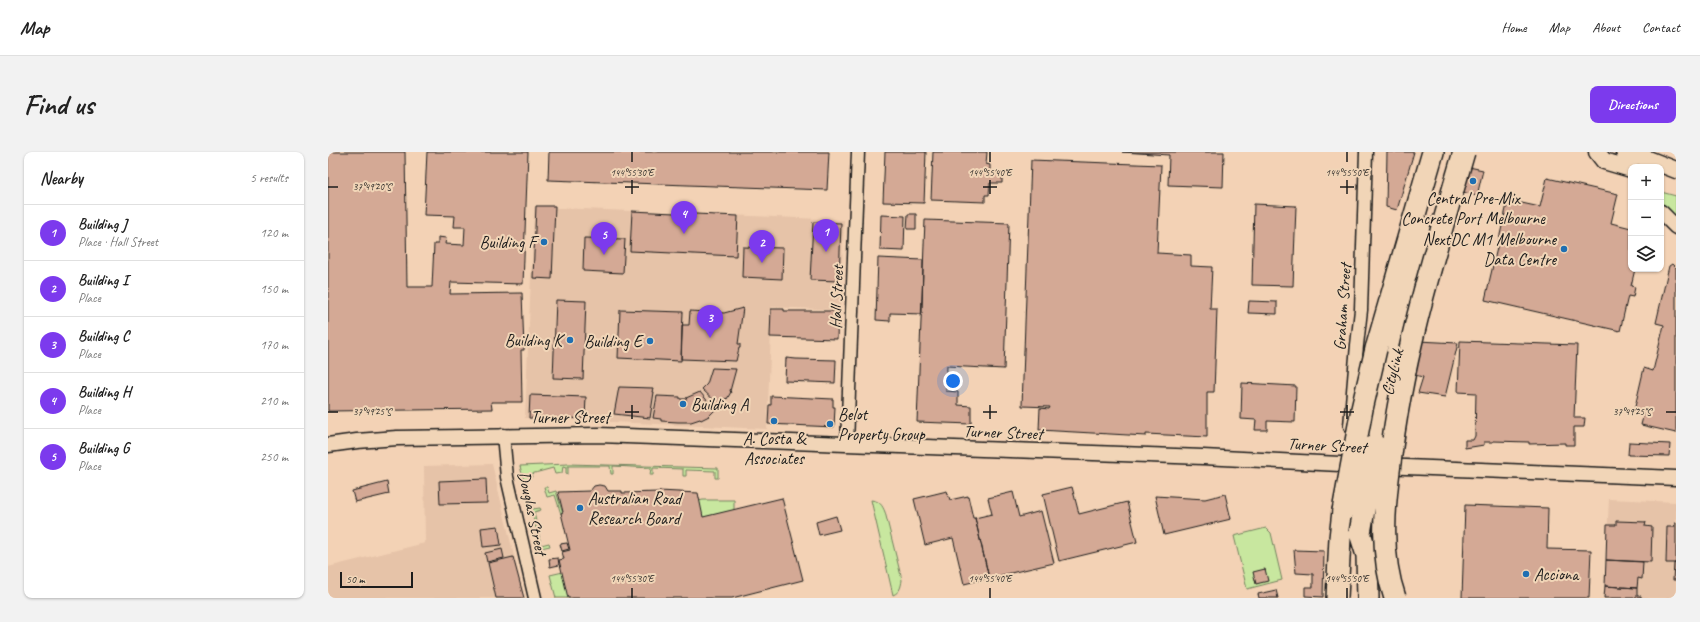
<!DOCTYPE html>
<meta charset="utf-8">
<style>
body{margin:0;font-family:Caveat,sans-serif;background:#f2f2f2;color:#222}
.controls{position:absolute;right:12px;top:12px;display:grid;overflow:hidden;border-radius:8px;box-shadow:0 1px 3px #0004}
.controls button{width:36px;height:36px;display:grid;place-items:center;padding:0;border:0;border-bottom:1px solid #e0e0e0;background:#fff;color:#222;font:20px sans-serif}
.scale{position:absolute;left:12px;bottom:10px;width:73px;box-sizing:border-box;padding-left:4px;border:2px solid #1c1c1c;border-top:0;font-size:11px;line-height:14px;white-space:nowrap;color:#1c1c1c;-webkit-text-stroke:3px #f1d5b7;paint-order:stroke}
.you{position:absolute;left:625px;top:229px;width:14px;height:14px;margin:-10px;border:3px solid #fff;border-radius:50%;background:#1a73e8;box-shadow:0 0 0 6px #1a73e833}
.badge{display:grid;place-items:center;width:26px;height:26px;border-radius:50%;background:#7c3aed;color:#fff;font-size:13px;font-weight:700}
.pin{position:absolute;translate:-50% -33px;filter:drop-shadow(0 1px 2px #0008)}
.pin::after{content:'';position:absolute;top:21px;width:14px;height:12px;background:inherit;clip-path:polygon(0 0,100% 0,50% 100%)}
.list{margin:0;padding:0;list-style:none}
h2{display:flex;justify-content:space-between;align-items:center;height:52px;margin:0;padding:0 16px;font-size:17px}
h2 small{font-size:13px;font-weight:400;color:#767676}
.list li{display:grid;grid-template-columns:26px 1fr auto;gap:12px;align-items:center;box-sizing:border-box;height:56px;padding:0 16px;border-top:1px solid #e0e0e0}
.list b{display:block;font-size:15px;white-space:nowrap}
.list p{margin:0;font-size:13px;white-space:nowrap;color:#767676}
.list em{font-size:13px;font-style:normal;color:#767676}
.icon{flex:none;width:22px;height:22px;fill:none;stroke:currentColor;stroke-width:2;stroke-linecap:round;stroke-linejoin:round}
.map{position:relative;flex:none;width:1348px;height:446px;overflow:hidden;border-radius:8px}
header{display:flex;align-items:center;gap:24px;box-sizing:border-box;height:56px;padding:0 20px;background:#fff;border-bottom:1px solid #e0e0e0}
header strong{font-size:19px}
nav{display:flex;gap:22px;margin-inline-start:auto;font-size:14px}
.intro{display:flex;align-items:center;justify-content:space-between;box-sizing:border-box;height:96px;padding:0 24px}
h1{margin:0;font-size:28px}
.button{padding:10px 18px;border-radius:8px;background:#7c3aed;color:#fff;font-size:14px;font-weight:700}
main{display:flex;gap:24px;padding:0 24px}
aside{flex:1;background:#fff;border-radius:8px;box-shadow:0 1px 3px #0004}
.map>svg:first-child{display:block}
.built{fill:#e6c3a8}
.green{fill:#c8e79f;stroke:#72825e}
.building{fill:#d4a995;stroke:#1c1c1c}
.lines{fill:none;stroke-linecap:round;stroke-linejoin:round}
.minor-casing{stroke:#1c1c1c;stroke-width:15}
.tertiary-casing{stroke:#1c1c1c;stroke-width:17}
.secondary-casing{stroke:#1c1c1c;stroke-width:19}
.motorway-casing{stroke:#1c1c1c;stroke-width:24}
.minor{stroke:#f1d5b7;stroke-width:12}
.tertiary{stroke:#f1d5b7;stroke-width:14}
.secondary{stroke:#f1d5b7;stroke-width:16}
.motorway{stroke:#f1d5b7;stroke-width:21}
.motorway-bridge-casing{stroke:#1c1c1c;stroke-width:24;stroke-linecap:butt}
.motorway-bridge{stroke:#f1d5b7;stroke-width:21}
.ticks{fill:none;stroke:#1c1c1c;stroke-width:1.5}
.poi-dot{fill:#1f6fb2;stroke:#f1d5b7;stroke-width:1.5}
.labels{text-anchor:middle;stroke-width:4;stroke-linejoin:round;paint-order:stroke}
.poi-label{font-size:17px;fill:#1c1c1c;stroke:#f1d5b7;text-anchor:end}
.street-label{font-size:17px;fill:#1c1c1c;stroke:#f1d5b7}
.ticks-label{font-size:10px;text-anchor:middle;fill:#1c1c1c;stroke:#f1d5b7;stroke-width:4;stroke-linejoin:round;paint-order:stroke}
</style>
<header>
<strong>Map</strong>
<nav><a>Home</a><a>Map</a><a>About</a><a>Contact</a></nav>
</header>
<div class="intro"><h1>Find us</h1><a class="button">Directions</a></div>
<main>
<aside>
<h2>Nearby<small>5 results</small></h2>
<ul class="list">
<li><span class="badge">1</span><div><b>Building J</b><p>Place · Hall Street</p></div><em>120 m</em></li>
<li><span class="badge">2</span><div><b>Building I</b><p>Place</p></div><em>150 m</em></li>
<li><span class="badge">3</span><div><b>Building C</b><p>Place</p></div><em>170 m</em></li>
<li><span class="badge">4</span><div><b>Building H</b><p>Place</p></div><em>210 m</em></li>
<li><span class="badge">5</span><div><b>Building G</b><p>Place</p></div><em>250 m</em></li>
</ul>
</aside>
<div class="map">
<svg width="1348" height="446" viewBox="0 0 1348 446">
<rect width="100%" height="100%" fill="#f3d2b5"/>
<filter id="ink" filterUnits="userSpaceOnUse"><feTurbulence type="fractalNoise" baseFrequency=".025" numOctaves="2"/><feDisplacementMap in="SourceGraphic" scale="8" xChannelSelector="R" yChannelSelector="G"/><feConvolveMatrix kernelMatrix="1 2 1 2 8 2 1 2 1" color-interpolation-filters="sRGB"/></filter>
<g filter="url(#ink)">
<path class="built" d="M206,55L516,68L512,158L444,155L439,277L197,266Z
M164,312L196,446H0V415L97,391L96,314Z
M1281,347L1348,350V446H1276Z"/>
<path class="green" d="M1333,40L1348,44V66L1333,51Z
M240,312L390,316V326H387V319L358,318V324H355V317L325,316V323H322L323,316L285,314V322H283L282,314H240V322L238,321V315L235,314L234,321L227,322L225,316L203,322L204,325L198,328L205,357L212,356L213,358L206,360L213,393L221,391L222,394L213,396L192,314Z
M216,335H219L221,341L228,339L235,362H233L227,343L219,345Z
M375,348H406V359L375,367L370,349Z
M543,348C552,349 554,353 557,360L574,428C573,435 572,440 565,443Z
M938,376L943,381L954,428L919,437L906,384Z
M235,420L242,446H228L222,423Z"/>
<path class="building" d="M0,0H77L79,135H104L106,92H110V85L118,86L117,92L136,93L137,75H126L127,64L96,63L99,0H200L195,132L123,130L122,142L194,141L196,198H193L194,250H163L164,257L0,259Z
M221,0H501L499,38L220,28Z
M557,0H598L596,51L555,50Z
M605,0H659L658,12L662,13V22L674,23V31H662L661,43H657V50L603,48Z
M794,0H896L895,35L840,33L841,3Z
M1059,0H1086L1069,58L1058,55Z
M703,8L833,13L829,101L863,103V114L884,115L882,157H889L886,240H879V285L818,282V284L711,278L712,256L721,257L722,255L694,254Z
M1141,15L1155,18L1149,44L1135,40Z
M1219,26L1290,42L1283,71L1303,76V117H1307L1303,134L1307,135L1305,145L1300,144L1292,179L1157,148L1180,48L1212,55Z
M926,52L968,54L965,134L924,133Z
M208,54H227L224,127L205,126Z
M304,59L410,64L408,104L302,99Z
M580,62H588V77H579Z
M553,63L577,64L576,99L552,98Z
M597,68L681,71L676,217L619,214L618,239L630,240V253L643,254V272L589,270Z
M485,70L513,71L511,129L482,128Z
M256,86L297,87L295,121L255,119Z
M415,95L455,96L454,127L414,125Z
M550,106L595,108L594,162L562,161V169L548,168Z
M1344,112L1348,116V281L1313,273L1316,261L1306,259L1316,216L1325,219L1336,173L1328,171L1341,114Z
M228,148L258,149L255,227L225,226Z
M921,149L949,150V162L920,161Z
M415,156L410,192H412V196H411L408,209L353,207L354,173H361L362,159L396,161Z
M443,157H456V159H510L509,187L442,185Z
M292,158L355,160L353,209L290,206Z
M1090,189L1130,191L1117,245L1090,241L1095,225L1082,222Z
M1132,189L1249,193L1246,266H1257L1256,275H1246V293H1237V291L1201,292V290L1165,289V290H1156V293L1137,296V288H1145L1147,284L1148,241L1130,240Z
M458,206L468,207L508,208L507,231L457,229Z
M384,216L408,217L402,239L403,240L399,247L398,246L391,253L374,237L379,232Z
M914,231L968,234L967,270L939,269V278H927L928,268L913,267Z
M291,235L325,236L324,240H326L322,266L286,262Z
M372,240L387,258L381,264L373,268L372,267L363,270H350L333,269V267L325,266L329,244L352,245V247H359L358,246Z
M202,243L258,245L257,266L223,267L201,266Z
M443,244L505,247V255H507L506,275L440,272L441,253H443Z
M1301,290L1342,292L1341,304L1300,303Z
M158,327L159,351L112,352L111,329Z
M59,330L61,342L27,350L24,339Z
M271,333L277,334L280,339H294V341L331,340V339L370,341L375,365L454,346L475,428L404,446H240L231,408L236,407L234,400L242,398L233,361L235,360L230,340L262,339L266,334Z
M744,335L751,362L799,350L809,390L731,409L715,342Z
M619,339L622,348L640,344L645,366H647L661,426L636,432L625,386L597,393L586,347Z
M685,340L691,365L713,359L726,411L661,426L647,366L664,362L660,346Z
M897,342L903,367L836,383L827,344L877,347Z
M1137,353L1220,356L1219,397L1263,398L1261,446H1134Z
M508,364L512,378L491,383L488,370Z
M1288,369L1318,370L1317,374L1324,375L1323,410L1278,408L1279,373H1288Z
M1347,371H1348V411H1338L1339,375H1346Z
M170,374L173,393L155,395L153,376Z
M239,391L241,397L234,399L232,392Z
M174,397L176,406L159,410L157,401Z
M966,398L996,399L995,445L977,444V435H985V422L968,421Z
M185,405L196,446H168L160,411Z
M230,406L231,413L222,415L221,407Z
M1278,408L1315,410L1314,427L1310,426L1309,436L1277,434Z
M1346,411H1348V428H1345Z
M937,417L940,429L928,432L925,420Z
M1277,434L1309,436V444H1313V446H1276Z
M948,438L950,446H931L930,442Z"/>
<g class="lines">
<defs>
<path id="minor" d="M1022,274L1029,193L1033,158L1038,0
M175,283L179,325L207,446
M519,292L530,0"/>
<path id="tertiary" d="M1333,60L1348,75
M0,293L29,289L69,286L271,283L875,305L1032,313
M1053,314L1348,326"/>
<path id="secondary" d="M1269,0L1276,9L1303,17
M1296,0L1320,7L1348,18"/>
<path id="motorway" d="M1048,197L1105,0
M1047,293L1081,151L1103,77
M1032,381L1039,403L1040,446
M1009,446L1012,386L1015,359"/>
</defs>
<use href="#minor" class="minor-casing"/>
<use href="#tertiary" class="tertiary-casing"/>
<use href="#secondary" class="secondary-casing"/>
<use href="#motorway" class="motorway-casing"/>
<use href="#minor" class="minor"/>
<use href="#tertiary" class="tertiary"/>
<use href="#secondary" class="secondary"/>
<use href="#motorway" class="motorway"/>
<defs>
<path id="motorway-bridge" d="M1015,359L1034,257L1048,197
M1032,381L1047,293
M1067,446C1052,403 1056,356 1062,311C1074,205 1106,103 1136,0"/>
</defs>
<use href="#motorway-bridge" class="motorway-bridge-casing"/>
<use href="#motorway-bridge" class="motorway-bridge"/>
</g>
</g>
<path class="ticks" d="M304,0V10M662,0V10M1019,0V10M304,28V42M662,28V42M1019,28V42M0,35H10M297,35H311M655,35H669M1012,35H1026M304,253V267M662,253V267M1019,253V267M0,260H10M297,260H311M655,260H669M1012,260H1026M1338,260H1348M304,436V446M662,436V446M1019,436V446"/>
<g class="poi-dot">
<circle cx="1145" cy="29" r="4"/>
<circle cx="216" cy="90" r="4"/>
<circle cx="1236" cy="97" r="4"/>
<circle cx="242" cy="188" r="4"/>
<circle cx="322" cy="189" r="4"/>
<circle cx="355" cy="252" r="4"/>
<circle cx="446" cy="269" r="4"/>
<circle cx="502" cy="272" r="4"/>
<circle cx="252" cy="356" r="4"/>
<circle cx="1198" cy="422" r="4"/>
</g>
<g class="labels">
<g class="poi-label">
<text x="1145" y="52" text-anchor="middle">Central Pre-Mix<tspan x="1145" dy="20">Concrete Port Melbourne</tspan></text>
<text x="1228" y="93">NextDC M1 Melbourne<tspan x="1228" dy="20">Data Centre</tspan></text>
<text x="208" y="96">Building F</text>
<text x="234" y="194">Building K</text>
<text x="314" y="195">Building E</text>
<text x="363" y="258" text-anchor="start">Building A</text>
<text x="510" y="268" text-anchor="start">Belot<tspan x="510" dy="20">Property Group</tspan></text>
<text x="446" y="292" text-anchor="middle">A. Costa &amp;<tspan x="446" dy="20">Associates</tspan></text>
<text x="260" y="352" text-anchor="start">Australian Road<tspan x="260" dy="20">Research Board</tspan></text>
<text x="1206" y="428" text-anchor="start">Acciona</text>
</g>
<g class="street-label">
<text transform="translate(508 145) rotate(-88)" y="6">Hall Street</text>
<text transform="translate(1014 155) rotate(-86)" y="6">Graham Street</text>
<text transform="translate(1064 220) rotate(-76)" y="6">CityLink</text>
<text x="242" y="271">Turner Street</text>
<text transform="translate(675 280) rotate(2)" y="6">Turner Street</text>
<text transform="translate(999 293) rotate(3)" y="6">Turner Street</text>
<text transform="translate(205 361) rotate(78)" y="6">Douglas Street</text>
</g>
</g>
<g class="ticks-label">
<text x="304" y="24">144°55'30"E</text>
<text x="662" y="24">144°55'40"E</text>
<text x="1019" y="24">144°55'50"E</text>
<text x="44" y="38">37°49'20"S</text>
<text x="44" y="263">37°49'25"S</text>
<text x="1304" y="263">37°49'25"S</text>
<text x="304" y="430">144°55'30"E</text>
<text x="662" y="430">144°55'40"E</text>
<text x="1019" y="430">144°55'50"E</text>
</g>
</svg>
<div class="controls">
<button>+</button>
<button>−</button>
<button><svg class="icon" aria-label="layers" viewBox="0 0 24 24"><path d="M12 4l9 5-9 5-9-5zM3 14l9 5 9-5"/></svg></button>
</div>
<div class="scale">50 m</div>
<div class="you"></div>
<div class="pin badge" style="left:498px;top:100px">1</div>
<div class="pin badge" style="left:434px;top:111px">2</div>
<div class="pin badge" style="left:382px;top:186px">3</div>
<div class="pin badge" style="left:356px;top:82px">4</div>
<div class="pin badge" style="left:276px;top:103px">5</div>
</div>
</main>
